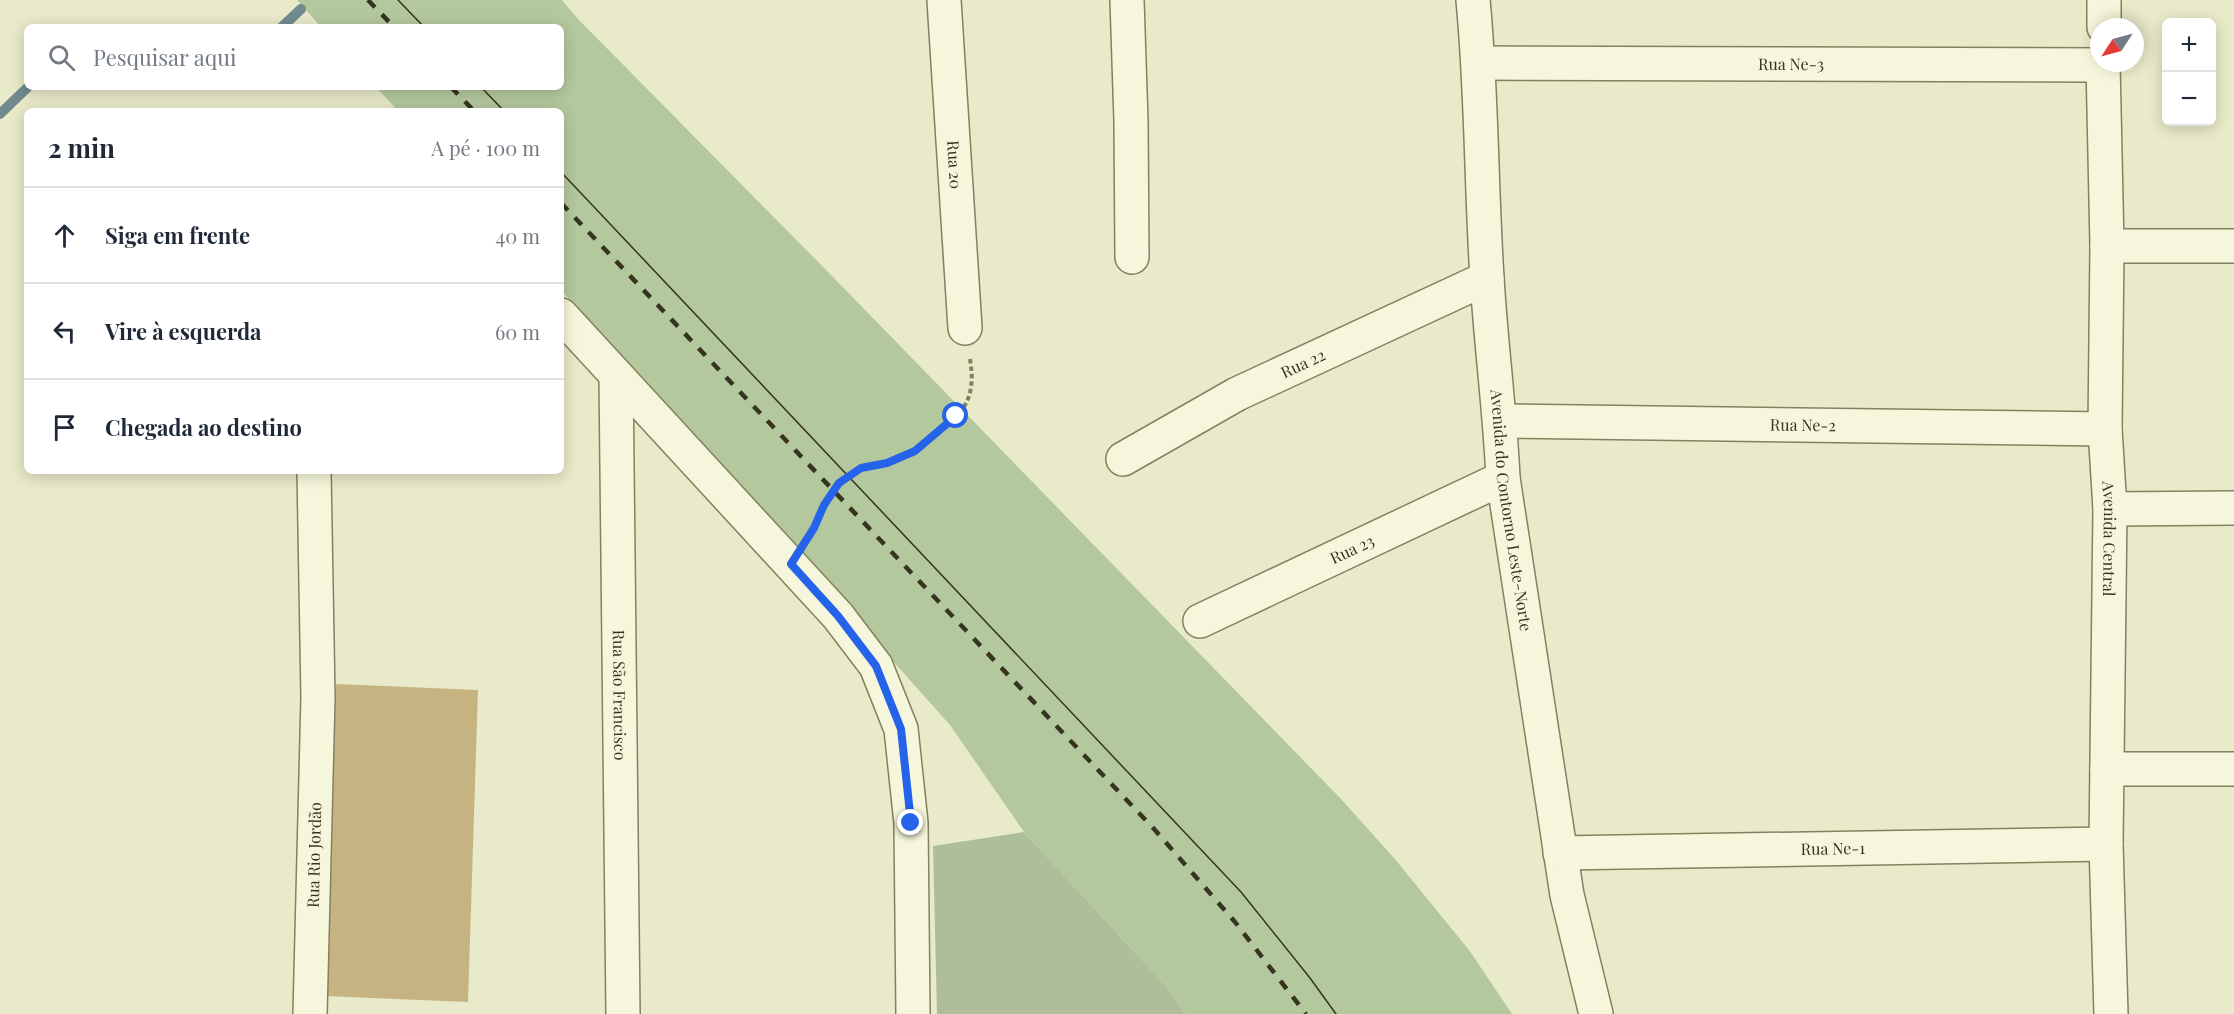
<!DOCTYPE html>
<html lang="pt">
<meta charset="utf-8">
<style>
body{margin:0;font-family:"Playfair Display",serif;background:#f2f2f3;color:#1f2937}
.controls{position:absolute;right:18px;top:18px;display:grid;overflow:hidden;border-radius:9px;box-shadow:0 3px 15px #0003}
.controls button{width:54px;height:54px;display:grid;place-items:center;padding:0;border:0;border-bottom:2px solid #e0e1e3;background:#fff;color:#1f2937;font:30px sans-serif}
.compass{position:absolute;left:2090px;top:18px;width:54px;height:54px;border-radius:50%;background:#fff;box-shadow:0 3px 15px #0003;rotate:234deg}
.stop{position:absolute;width:18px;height:18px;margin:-14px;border:4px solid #2563eb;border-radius:50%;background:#fff}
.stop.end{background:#2563eb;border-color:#fff;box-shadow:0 2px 6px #0008}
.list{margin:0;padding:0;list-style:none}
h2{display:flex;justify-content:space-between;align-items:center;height:78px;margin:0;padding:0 24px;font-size:26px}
h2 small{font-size:20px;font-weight:400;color:#747a83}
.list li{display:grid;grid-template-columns:39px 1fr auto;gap:18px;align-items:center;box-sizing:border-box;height:96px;padding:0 24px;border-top:2px solid #e0e1e3}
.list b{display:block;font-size:22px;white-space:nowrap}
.list em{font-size:20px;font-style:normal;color:#747a83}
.icon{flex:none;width:33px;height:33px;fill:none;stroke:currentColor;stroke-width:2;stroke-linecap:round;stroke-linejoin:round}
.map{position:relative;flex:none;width:2234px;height:1014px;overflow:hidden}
.search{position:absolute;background:#fff;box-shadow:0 3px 15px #0003;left:24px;top:24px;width:540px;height:66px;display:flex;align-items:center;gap:15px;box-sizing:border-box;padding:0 21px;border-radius:9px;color:#747a83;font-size:22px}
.panel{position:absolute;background:#fff;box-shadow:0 3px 15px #0003;left:24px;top:108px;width:540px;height:366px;border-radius:9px}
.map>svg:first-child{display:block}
.green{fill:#b4c89d}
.cemetery{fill:#aebe9b}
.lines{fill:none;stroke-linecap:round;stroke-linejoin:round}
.stream{stroke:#708a8d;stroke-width:10}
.building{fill:#c5b482}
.minor-casing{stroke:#85805f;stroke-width:36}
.path{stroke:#85805f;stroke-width:4;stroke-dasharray:4.5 3;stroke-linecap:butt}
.minor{stroke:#f5f6db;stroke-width:33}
.tram{stroke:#373321;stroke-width:1.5}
.rail{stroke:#373321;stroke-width:4.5;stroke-dasharray:10 10;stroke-linecap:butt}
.route{stroke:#2563eb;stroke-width:8}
.labels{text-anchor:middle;stroke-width:4.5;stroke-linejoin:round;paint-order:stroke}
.street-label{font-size:16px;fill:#373321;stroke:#f1f3d7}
</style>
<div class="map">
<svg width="2234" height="1014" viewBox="0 0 2234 1014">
<rect width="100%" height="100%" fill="#e9eac9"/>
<path class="green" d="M297,0H562L578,19L832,276L1341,799L1394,858L1469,950L1512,1014H1185L1165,985L1024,832L950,725L561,290V111H398L376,87H561V27H321Z"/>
<path class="cemetery" d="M1024,832L1165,985L1185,1014H937L933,846Z"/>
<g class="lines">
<path class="stream" d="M282,27L301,9
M0,114L28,87"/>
</g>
<path class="building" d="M336,684L478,690L468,1002L325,996Z"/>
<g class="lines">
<defs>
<g id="minor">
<path id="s1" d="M944,0L965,328"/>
<path d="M1127,0L1131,121L1132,257"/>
<path id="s2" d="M1473,0C1482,93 1481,185 1487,278C1491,345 1500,411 1503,478L1567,895L1596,1014"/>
<path d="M2104,27V0"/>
<path id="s3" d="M1479,63L2103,65"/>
<path id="s4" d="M2103,63L2107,246L2105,429L2110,509L2106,844L2111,1014"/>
<path d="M2107,246H2234"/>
<path d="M561,315L838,616L876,666L901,729L911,823L913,1014"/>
<path id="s5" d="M616,375L623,1014"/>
<path id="s6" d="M1501,421L2105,429"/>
<path id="s7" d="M1123,459L1237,394L1487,278"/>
<path d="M2110,509L2234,508"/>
<path id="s8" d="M1200,621L1503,478"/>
<path d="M2107,769H2234"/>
<path id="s9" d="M1560,853L2106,844"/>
<path id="s10" d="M310,1014L318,697L314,471"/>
</g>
</defs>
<use href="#minor" class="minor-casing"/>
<path class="path" d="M809,536C820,519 825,498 839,483C855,468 870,469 889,462C915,452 961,423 969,396C973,383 972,372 970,359"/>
<use href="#minor" class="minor"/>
<path class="tram" d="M398,0L424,27
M481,87L504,111
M561,172L1241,892L1310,978L1336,1014"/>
<path class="rail" d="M368,0L394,27
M451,87L474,111
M561,203L1155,830L1235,922L1306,1014"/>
</g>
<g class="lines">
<path class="route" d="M911,823L901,729L876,666L838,616L791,564L814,528L824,505L839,483L861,468L887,463L915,451L956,416"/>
</g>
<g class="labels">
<g class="street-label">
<text dy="6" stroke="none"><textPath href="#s3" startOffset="312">Rua Ne-3</textPath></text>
<text dy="6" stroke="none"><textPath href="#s1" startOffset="165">Rua 20</textPath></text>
<text dy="6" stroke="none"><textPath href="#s7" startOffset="204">Rua 22</textPath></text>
<text dy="6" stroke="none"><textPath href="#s6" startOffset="302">Rua Ne-2</textPath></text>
<text dy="6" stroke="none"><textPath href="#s2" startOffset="512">Avenida do Contorno Leste-Norte</textPath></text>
<text dy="6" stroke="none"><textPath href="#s4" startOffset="476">Avenida Central</textPath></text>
<text dy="6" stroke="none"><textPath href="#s8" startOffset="168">Rua 23</textPath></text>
<text dy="6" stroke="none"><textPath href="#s5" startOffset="320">Rua São Francisco</textPath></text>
<text dy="6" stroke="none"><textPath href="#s9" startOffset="273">Rua Ne-1</textPath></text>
<text dy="6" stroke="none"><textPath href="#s10" startOffset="159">Rua Rio Jordão</textPath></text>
</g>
</g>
</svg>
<div class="controls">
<button>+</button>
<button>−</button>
</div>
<svg class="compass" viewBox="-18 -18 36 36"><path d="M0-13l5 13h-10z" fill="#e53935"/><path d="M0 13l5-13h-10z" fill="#747a83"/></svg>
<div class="stop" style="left:956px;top:416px"></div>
<div class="stop end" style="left:911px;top:823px"></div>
<div class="search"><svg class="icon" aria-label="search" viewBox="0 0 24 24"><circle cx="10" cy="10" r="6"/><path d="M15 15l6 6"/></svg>Pesquisar aqui</div>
<section class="panel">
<h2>2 min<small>A pé · 100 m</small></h2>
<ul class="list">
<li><svg class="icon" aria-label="ahead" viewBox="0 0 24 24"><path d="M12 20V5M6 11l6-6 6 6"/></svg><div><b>Siga em frente</b></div><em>40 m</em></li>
<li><svg class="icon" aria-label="left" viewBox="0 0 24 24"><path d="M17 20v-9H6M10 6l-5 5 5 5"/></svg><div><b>Vire à esquerda</b></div><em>60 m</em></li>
<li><svg class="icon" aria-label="arrive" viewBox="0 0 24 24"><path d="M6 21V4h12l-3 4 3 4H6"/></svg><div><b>Chegada ao destino</b></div></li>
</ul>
</section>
</div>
